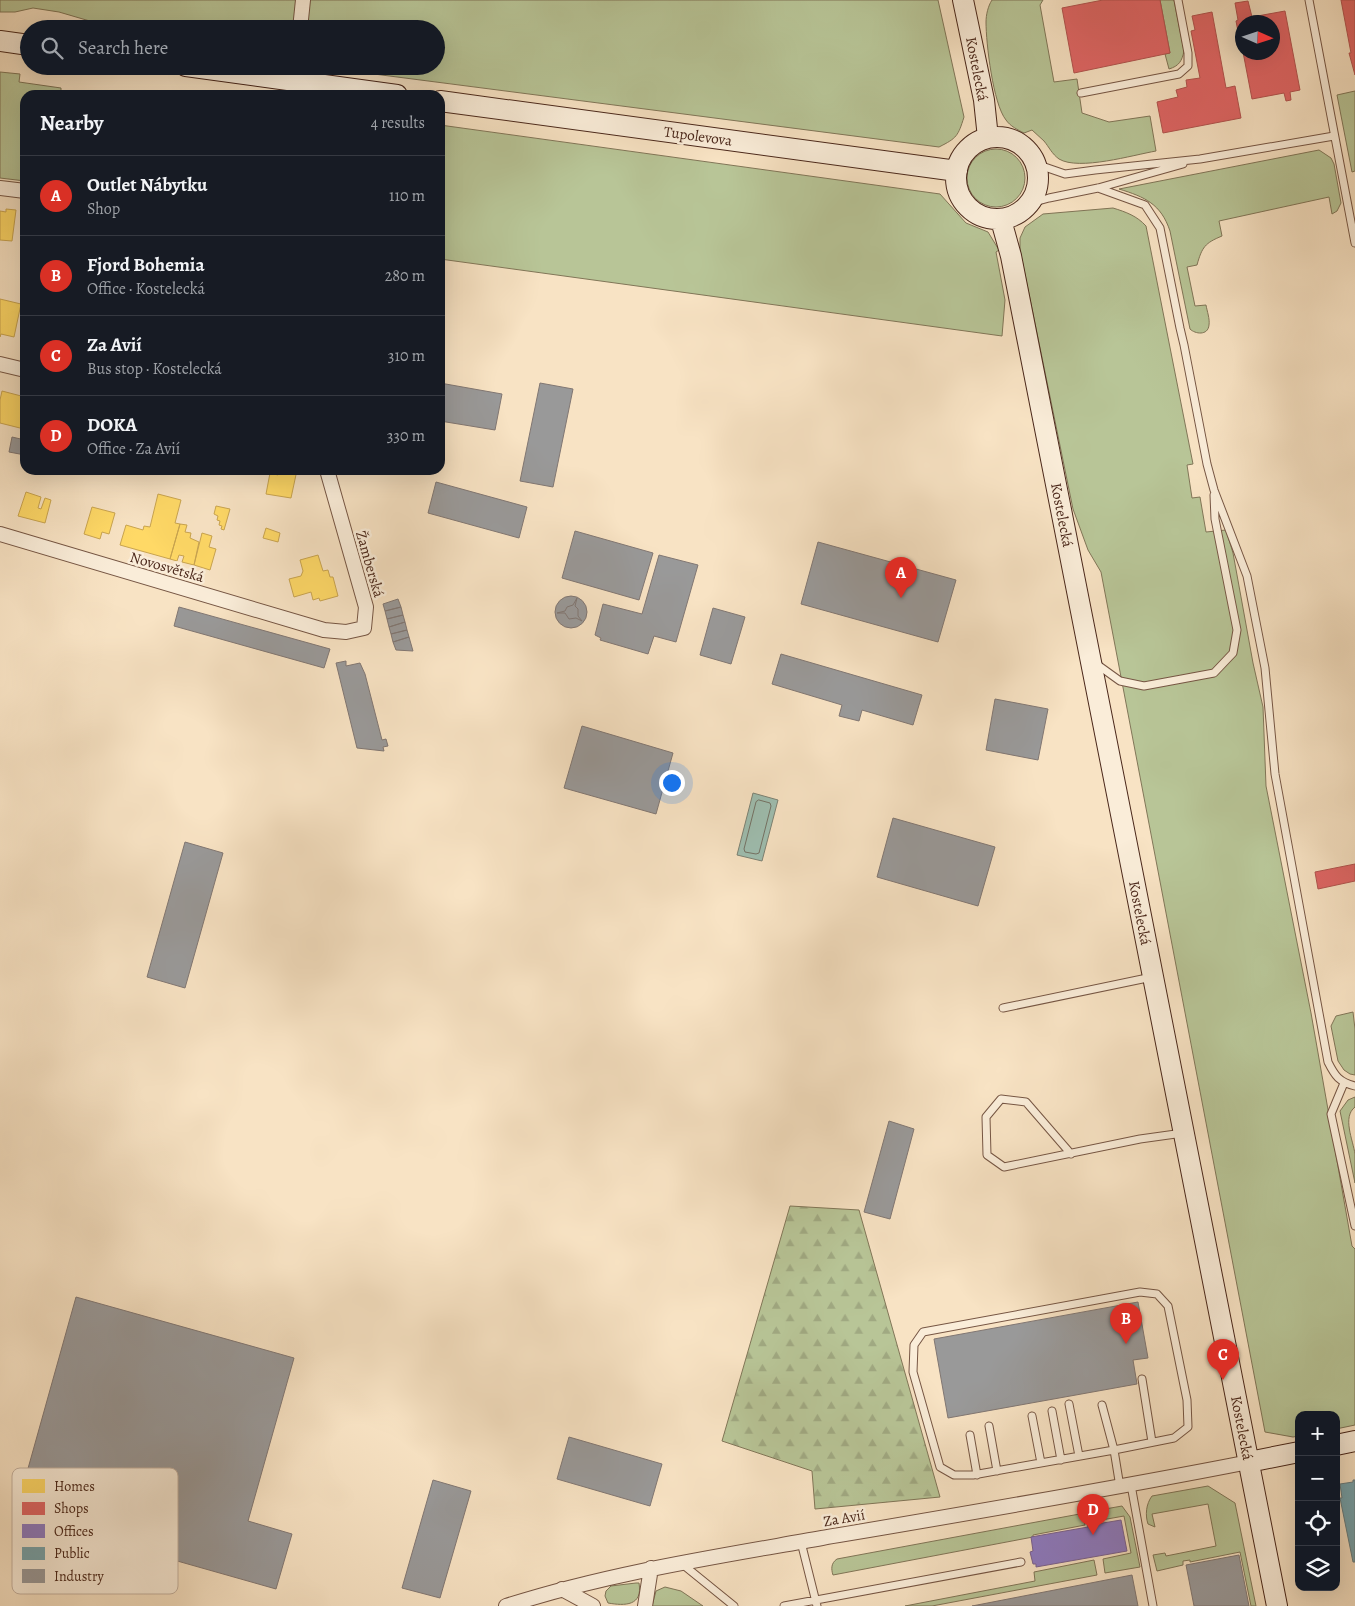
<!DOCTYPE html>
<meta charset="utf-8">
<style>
body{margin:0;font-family:Alegreya,serif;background:#242831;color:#f1f3f6}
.controls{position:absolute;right:15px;bottom:15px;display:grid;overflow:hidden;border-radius:10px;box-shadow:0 5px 20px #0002}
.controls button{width:45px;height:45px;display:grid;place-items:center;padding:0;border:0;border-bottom:1px solid #363941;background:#171b24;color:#f1f3f6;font:25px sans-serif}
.compass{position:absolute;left:1235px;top:15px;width:45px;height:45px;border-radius:50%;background:#171b24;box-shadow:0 5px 20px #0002;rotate:93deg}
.you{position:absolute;left:671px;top:782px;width:18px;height:18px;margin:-12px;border:4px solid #fff;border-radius:50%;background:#1a73e8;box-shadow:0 0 0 8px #1a73e833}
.badge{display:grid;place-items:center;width:32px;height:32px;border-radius:50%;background:#d93025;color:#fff;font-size:16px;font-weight:700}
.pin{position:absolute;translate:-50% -41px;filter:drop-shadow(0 1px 2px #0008)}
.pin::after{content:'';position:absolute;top:26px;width:18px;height:15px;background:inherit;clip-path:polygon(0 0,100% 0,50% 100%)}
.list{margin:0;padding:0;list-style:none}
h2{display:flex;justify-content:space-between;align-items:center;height:65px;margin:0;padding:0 20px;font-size:21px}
h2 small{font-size:16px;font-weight:400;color:#9ea1a6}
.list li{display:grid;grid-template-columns:32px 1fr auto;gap:15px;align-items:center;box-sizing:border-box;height:80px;padding:0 20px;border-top:1px solid #363941}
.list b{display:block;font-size:19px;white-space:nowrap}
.list p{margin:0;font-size:16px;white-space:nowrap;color:#9ea1a6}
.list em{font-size:16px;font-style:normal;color:#9ea1a6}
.icon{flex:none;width:28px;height:28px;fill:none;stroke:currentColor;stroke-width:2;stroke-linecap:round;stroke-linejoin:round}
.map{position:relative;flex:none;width:1355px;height:1606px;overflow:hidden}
.search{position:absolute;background:#171b24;box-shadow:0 5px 20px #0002;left:20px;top:20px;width:425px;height:55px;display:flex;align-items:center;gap:12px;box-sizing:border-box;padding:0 18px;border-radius:28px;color:#9ea1a6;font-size:19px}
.panel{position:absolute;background:#171b24;box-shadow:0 5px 20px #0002;left:20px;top:90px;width:425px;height:385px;border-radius:15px}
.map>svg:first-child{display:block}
.green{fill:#b8c597;stroke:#817658}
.forest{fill:url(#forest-firs);stroke:#817658}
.water{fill:#9ebeb0;stroke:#7c8274}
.homes{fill:#ffd966;stroke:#c9a44f}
.shops{fill:#e06666;stroke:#b3534f}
.offices{fill:#8e7cc3;stroke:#7a6290}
.public{fill:#76a5af;stroke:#697f82}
.industry{fill:#999;stroke:#817773}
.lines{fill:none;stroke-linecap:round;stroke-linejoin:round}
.shore{stroke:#747265;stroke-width:1}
.lane-casing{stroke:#765644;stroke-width:9}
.street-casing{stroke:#765644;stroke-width:16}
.secondary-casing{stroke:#4a271a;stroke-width:22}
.lane{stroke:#faedd9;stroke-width:7}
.street{stroke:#faedd9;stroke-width:14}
.secondary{stroke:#faedd9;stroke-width:20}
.labels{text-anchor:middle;stroke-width:5;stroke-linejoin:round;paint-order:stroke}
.street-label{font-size:15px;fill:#4a271a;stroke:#faedd9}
.key{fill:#faedd9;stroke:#c5b2a0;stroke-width:1}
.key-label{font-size:14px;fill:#4a271a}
</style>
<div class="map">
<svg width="1355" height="1606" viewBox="0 0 1355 1606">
<defs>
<pattern id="forest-firs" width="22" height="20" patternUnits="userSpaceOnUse" patternTransform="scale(1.25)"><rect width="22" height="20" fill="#b8c597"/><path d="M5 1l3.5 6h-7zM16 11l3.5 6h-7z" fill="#a0a982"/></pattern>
</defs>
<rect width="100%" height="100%" fill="#f8e3c4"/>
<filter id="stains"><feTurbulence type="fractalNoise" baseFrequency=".004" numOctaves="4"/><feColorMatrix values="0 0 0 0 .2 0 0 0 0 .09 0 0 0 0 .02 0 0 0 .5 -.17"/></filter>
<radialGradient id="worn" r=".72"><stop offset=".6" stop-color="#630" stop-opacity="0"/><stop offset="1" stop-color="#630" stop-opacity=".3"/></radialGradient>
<path class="green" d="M0,0H938L964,117C958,136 957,138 939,147L312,66H436V29H117L59,12L33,8L15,12H0Z
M992,0H1043L1040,5L1054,82L1077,79L1082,113L1109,122L1150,116L1156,151C1133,155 1079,171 1059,159C1052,154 1049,147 1044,141C1040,137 1036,134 1032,130L1024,133C1018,130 1010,126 1006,120C993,104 986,43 986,22C986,15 988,6 992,0Z
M1160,0H1174L1184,51C1182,61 1179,66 1169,69L1165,54L1170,53Z
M0,72L20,74L19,82L61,88V93L76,95L77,91L167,95H25V181L0,178Z
M1355,91V171L1352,172L1337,95Z
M440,125L940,194L966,223L988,232L999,250L996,252L1005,300L1002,336L440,259Z
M967 178a29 29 0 1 1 58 0a29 29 0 1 1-58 0Z
M1319,150L1331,158L1334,164L1341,203L1337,211L1332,214L1329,197L1219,221L1222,236C1205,243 1202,247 1197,265L1187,267L1195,306L1206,305C1207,311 1210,319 1209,325C1208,336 1195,334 1190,329L1170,231C1161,204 1145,197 1119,189Z
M1113,208C1126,212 1137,216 1146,226L1193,464L1187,465L1192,498L1200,497L1206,532L1226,530L1233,553L1253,663L1263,707L1266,786L1311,1013L1352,1246L1355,1249V1425L1336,1429V1415H1299V1436L1293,1437L1265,1432L1101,572L1088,550L1073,509L1020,250V238L1025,227L1043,214Z
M1353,1012L1355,1029V1075L1350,1074L1344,1070L1338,1061L1331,1026L1336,1016Z
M1355,1097V1107C1342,1117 1353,1140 1355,1154C1355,1163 1355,1173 1355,1183L1340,1111L1348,1100Z
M1208,1486L1235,1503L1256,1606H1251L1240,1552L1190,1562V1560L1183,1561V1565L1157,1571L1153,1555L1165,1553L1166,1556L1216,1546L1208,1504L1152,1514L1155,1527L1148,1524C1145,1515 1146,1504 1152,1496Z
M1122,1506L1130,1517L1140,1567L1105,1573L1103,1559L1131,1553L1124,1516L1096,1521L1094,1511Z
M1085,1513L1086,1517H1083L1085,1525L1033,1535V1537L833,1575C831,1569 831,1563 837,1559Z
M1094,1560L1097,1575L932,1606H905L1035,1581L1034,1572Z
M636,1583H639C643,1606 625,1606 608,1603L605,1596L606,1591L611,1586Z
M665,1587L681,1591L703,1606H652L656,1591Z"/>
<path class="forest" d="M790,1206L859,1210L940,1497L815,1509L812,1471L722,1441Z"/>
<path class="water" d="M753,793L778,800L762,861L737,855Z"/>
<path class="homes" d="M6,209L16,210L12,241L0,240V211L6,212Z
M0,299L21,304L14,337L1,334L0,337Z
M2,391L25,397L24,429L0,423V400Z
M279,470H297L291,498L266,494L270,473L278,475Z
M26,492L41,497L38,508L41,509L45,498L51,500L45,523L18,516Z
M158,494L181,500L175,523L180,524L170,559L120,545L126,525L143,530L144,526L150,527Z
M216,506L230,509L224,530L221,529L222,526L219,525L220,521L217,520L218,516L214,514Z
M92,507L115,513L109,534L102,532L100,539L84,534Z
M180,524L187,525L185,532L191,533L190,538L199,542L194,565L182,562L184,556L179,555L177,561L170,559Z
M266,528L280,533L278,542L263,538Z
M202,533L212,536L209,547L216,549L210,570L194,565Z
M318,555L323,571L328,570L330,577H333L338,596L320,601L319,598L313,600L311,592L294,597L289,579L301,576L303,571L300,560Z"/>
<path class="shops" d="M1103,0H1160L1170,53L1074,73L1062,8Z
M1341,0H1355V75L1349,53H1351Z
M1248,1L1252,17L1285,11L1300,90L1290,92L1291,100L1286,101L1284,93L1252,99L1243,52H1272V22H1242V52L1236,21L1238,20L1235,3Z
M1212,12L1226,88L1235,86L1241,118L1163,133L1157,102L1178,97L1176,90L1187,87L1186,80L1200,78L1191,31L1195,30L1192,16Z
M1355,864V881L1318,889L1315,872Z"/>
<path class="offices" d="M1095,1517L1097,1524L1121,1520L1127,1551L1036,1567V1564H1033L1030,1552L1033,1551L1031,1537L1088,1527L1086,1518Z"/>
<path class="public" d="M1353,1480H1355V1562H1353L1340,1498H1342L1340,1484L1353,1482Z"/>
<path class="industry" d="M440,383L502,394L495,430L440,421Z
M540,383L573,389L553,487L520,481Z
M12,437L25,440V455L9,452Z
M436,482L527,507L519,538L428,513Z
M575,531L653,553L639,600L562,578Z
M818,542L956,580L938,642L801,604Z
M659,555L698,565L676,642L654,636L648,654L600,640L601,638L595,635L603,604L642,614Z
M555 612a16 16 0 1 1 32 0a16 16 0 1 1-32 0Z
M577,598L575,606L578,609V616L582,621L576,618L569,619L565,613H557L565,611L567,607L573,605Z
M398,599L401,607L385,611L383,604Z
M179,607L330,649L324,668L174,626Z
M401,607L403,615L387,619L385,611Z
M713,608L745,617L731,664L700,655Z
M403,615L405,622L389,627L387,619Z
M405,622L407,630L391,634L389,627Z
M407,630L409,637L393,642L391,634Z
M409,637L413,651L396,650L393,642Z
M781,654L922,695L913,725L862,710L859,721L839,716L842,705L772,684Z
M346,661V666L360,663L365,674L382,740L386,739L388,746L383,747L384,751L357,748L336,663Z
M995,699L1048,709L1038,760L986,750Z
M582,726L673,753L656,814L564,788Z
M893,818L995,847L978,906L877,877Z
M185,842L223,853L185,988L147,977Z
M889,1121L914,1129L890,1219L864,1212Z
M76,1297L294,1358L248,1521L292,1534L276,1589L15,1515Z
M1138,1302L1148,1358L1133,1360L1137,1384L948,1418L934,1339Z
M569,1437L662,1464L650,1506L557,1479Z
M433,1480L471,1491L440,1598L402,1588Z
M1239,1555L1249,1606H1194L1186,1565Z
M1132,1575L1138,1606H972Z"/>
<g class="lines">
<path class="shore" d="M759,800L770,803L771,806L759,853L756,854L745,852L744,849L756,802Z"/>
<defs>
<path id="lane" d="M1309,0L1355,243
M1081,93L1179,74L1188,66V53L1178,0
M291,95L293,81
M1036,164L1065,174L1095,170L1200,159L1334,136
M1098,188L1145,205L1160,228L1180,328L1184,345L1207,464L1214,490L1247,576L1265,668L1275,774L1328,1062C1335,1076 1339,1082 1355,1086
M1031,203L1049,198L1098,188L1183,164
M1095,663L1120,681L1144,686L1214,673L1233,653L1237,630L1215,519L1214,495
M1003,1008L1152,977
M1344,1083L1331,1114L1355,1226
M1071,1154L1026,1102L1001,1099L986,1117L987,1155L1004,1167L1140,1139L1183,1133
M1140,1292L1157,1294L1168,1306L1187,1400L1188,1427L1174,1438L1114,1450L973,1475H954L940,1467L913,1372L914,1345L923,1332Z
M1142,1379L1152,1442
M1069,1404L1079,1456
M1102,1405L1114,1450L1120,1487
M1052,1411L1061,1460
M1032,1416L1041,1463
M989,1426L997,1471
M970,1435L977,1475
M1131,1485L1153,1606
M801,1542L817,1606
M681,1563L734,1606
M784,1606L1021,1562"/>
<path id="street" d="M300,29L303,0
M0,188L25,191
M0,364L25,370
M0,534L324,630L346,632L364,628L366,607L327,470
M562,1589L593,1606
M506,1606C609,1573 715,1557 822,1538C964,1514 1107,1490 1249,1462
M645,1606L651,1568"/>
<path id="secondary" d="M963,0L984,100L988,138
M0,41L29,45
M186,66L397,95
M440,101L957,171
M956 178a41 41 0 1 1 82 0a41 41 0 1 1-82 0Z
M1001,220L1011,256L1277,1606
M1336,1445L1355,1441
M1249,1462L1299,1452"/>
</defs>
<use href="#lane" class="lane-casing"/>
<use href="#street" class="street-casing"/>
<use href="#secondary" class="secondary-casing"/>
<use href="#lane" class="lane"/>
<use href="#street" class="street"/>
<use href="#secondary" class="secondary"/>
</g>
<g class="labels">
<g class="street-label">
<text transform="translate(977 69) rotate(79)" y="5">Kostelecká</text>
<text transform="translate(698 136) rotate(8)" y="5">Tupolevova</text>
<text transform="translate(1062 515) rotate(79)" y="5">Kostelecká</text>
<text transform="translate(370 564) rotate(74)" y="5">Žamberská</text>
<text transform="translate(167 567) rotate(16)" y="5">Novosvětská</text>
<text transform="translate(1140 913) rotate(79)" y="5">Kostelecká</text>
<text transform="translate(1242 1428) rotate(79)" y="5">Kostelecká</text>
<text transform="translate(844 1518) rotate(-10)" y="5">Za Avií</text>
</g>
</g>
<rect x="12" y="1468" width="166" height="126" rx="8" class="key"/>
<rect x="22" y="1479" width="23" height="14" fill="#ffd966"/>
<rect x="22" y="1502" width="23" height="13" fill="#e06666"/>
<rect x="22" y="1524" width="23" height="14" fill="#8e7cc3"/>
<rect x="22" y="1547" width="23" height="13" fill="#76a5af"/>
<rect x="22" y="1569" width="23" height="14" fill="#999"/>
<g class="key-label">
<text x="54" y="1491">Homes</text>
<text x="54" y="1513">Shops</text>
<text x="54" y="1536">Offices</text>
<text x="54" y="1558">Public</text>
<text x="54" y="1581">Industry</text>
</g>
<rect width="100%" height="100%" filter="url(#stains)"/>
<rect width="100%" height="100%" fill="url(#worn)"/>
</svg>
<div class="controls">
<button>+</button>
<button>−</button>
<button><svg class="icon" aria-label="locate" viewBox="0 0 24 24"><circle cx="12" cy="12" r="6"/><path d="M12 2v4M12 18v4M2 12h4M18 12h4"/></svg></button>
<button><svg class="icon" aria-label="layers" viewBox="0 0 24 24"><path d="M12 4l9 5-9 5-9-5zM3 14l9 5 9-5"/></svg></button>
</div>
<svg class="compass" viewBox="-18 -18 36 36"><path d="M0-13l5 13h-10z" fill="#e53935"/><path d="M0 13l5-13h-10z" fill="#9ea1a6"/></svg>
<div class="you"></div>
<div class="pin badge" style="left:901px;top:598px">A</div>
<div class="pin badge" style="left:1126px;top:1344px">B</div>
<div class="pin badge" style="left:1223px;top:1380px">C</div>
<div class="pin badge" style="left:1093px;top:1535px">D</div>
<div class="search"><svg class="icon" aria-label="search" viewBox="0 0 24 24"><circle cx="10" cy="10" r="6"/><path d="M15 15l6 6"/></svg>Search here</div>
<section class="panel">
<h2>Nearby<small>4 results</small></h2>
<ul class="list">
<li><span class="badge">A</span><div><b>Outlet Nábytku</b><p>Shop</p></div><em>110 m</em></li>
<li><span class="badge">B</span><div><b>Fjord Bohemia</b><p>Office · Kostelecká</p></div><em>280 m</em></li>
<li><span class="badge">C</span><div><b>Za Avií</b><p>Bus stop · Kostelecká</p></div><em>310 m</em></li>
<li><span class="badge">D</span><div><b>DOKA</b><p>Office · Za Avií</p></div><em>330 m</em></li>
</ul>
</section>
</div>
